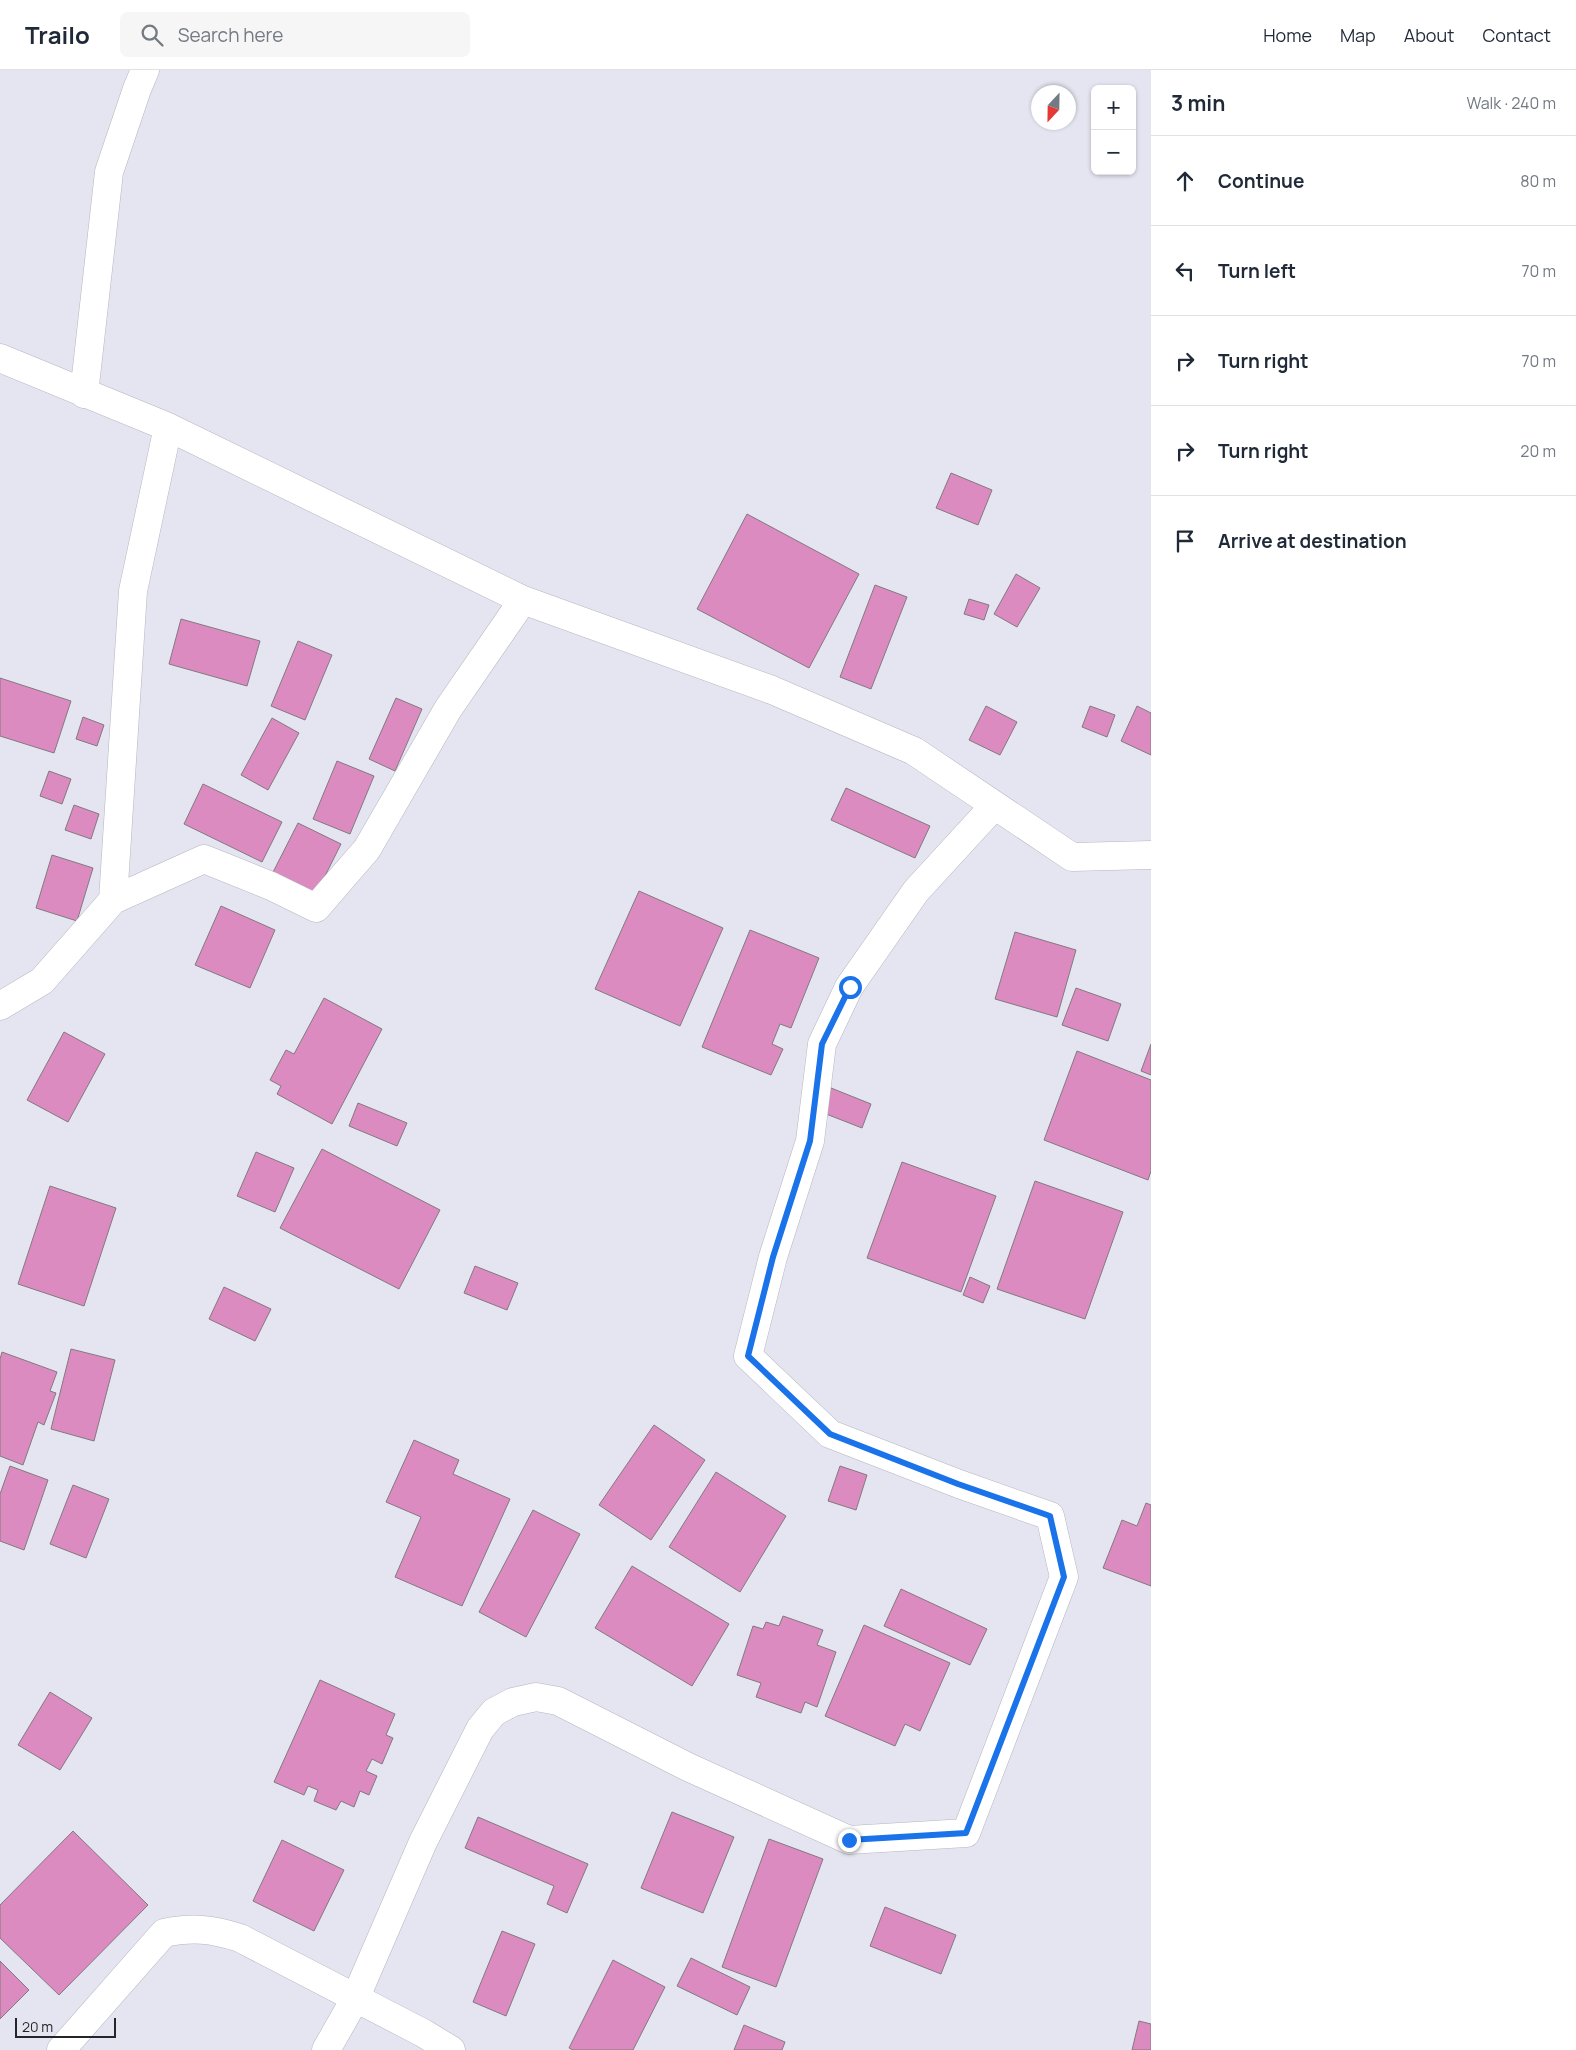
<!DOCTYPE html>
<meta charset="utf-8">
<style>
body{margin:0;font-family:Manrope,sans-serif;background:#f6f6f7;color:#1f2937}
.controls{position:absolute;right:15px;top:15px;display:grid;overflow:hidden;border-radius:8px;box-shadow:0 1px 4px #0004}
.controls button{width:45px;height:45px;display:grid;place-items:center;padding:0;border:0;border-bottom:1px solid #e0e1e3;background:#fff;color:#1f2937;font:25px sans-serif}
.compass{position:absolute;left:1031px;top:15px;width:45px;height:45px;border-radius:50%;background:#fff;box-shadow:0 1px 4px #0004;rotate:202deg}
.scale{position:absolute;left:15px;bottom:12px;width:101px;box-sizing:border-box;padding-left:5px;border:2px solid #242528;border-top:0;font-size:14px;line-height:18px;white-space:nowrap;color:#242528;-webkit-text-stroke:4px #e4e5f0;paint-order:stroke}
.stop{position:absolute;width:15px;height:15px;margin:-11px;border:4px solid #1a73e8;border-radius:50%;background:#fff}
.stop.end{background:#1a73e8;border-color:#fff;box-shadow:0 1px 5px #0008}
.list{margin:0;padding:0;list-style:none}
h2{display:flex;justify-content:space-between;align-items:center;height:65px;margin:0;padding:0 20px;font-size:21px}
h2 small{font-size:16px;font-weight:400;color:#747a83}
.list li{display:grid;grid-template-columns:32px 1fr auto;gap:15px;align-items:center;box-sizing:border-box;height:90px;padding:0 20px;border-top:1px solid #e0e1e3}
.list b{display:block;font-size:19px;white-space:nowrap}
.list em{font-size:16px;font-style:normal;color:#747a83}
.icon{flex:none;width:28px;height:28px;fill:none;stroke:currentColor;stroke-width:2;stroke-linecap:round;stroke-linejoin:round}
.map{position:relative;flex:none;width:1151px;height:1980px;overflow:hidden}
header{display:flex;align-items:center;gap:30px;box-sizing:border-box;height:70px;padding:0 25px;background:#fff;border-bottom:1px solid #e0e1e3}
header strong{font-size:24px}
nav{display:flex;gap:28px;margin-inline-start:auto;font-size:18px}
.search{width:350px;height:45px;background:#f6f6f7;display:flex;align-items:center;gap:12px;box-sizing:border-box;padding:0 18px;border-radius:8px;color:#747a83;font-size:19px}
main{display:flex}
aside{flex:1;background:#fff}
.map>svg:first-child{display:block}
.building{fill:#db8bc0;stroke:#83797f}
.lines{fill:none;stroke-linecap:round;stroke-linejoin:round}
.minor-casing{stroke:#b5b6c0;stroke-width:29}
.minor{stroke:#fff;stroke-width:28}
.route{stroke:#1a73e8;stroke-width:6}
</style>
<header>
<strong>Trailo</strong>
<div class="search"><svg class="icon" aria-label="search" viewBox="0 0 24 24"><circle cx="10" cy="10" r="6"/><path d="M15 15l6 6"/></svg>Search here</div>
<nav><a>Home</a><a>Map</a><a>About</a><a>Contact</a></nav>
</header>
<main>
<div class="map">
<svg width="1151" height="1980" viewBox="0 0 1151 1980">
<rect width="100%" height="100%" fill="#e4e5f0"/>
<path class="building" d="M951,403L992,420L978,455L936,438Z
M747,444L859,504L809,598L697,539Z
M1016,504L1040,518L1017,557L994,544Z
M875,515L907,527L871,619L840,607Z
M969,529L989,535L984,550L964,544Z
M181,549L260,571L247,616L169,594Z
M298,571L332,585L305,650L271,636Z
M0,608L71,631L54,683L0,666Z
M396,628L422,639L395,701L369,689Z
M986,636L1017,652L1000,685L969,670Z
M1090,636L1115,645L1107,667L1082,657Z
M1137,636L1151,643V685L1121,671Z
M83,647L104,655L97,676L76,669Z
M272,648L299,663L268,720L241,705Z
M337,691L374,706L350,764L313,749Z
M49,701L71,709L62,734L40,726Z
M203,714L282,752L262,792L184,754Z
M846,718L930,756L915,788L831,750Z
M74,735L99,744L91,769L65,760Z
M298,753L341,774L311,834L268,812Z
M52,785L93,798L77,851L36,838Z
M639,821L723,858L680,956L595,919Z
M221,836L275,860L250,918L195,895Z
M750,860L819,888L791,958L780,954L772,974L783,979L771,1005L702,977Z
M1015,862L1076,880L1057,947L995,929Z
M1076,918L1121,934L1108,971L1062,955Z
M324,928L382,959L332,1054L277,1024L281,1016L270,1010L286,980L294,984Z
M64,962L105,984L68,1052L27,1030Z
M1151,974V1005L1141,1001Z
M1077,981L1151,1010V1101L1148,1110L1044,1070Z
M831,1018L871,1034L862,1058L821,1042Z
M358,1033L407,1053L397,1076L349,1056Z
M322,1079L440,1140L399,1219L280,1158Z
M256,1082L294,1098L275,1142L237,1126Z
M902,1092L996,1126L961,1222L867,1188Z
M1035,1111L1123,1142L1085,1249L997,1219Z
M50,1116L116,1138L84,1236L18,1214Z
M475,1196L518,1213L507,1240L464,1223Z
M970,1207L990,1216L983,1233L963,1225Z
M224,1217L271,1239L255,1271L209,1249Z
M71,1279L115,1290L94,1371L51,1359Z
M2,1282L57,1302L50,1321L56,1323L44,1355L38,1352L23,1395L0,1386V1289Z
M654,1355L705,1390L651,1470L599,1435Z
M414,1370L459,1390L453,1404L510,1429L462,1536L395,1507L421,1447L386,1432Z
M10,1396L48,1410L24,1480L0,1471V1424Z
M840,1396L867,1405L856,1440L828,1431Z
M716,1402L786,1446L740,1522L669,1477Z
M73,1415L109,1429L86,1488L50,1474Z
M1146,1433L1151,1435V1516L1103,1498L1122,1450L1137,1456Z
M533,1440L580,1464L526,1567L479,1542Z
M632,1496L729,1554L692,1616L595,1558Z
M901,1519L987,1559L970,1595L884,1556Z
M783,1546L823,1560L817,1575L836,1582L817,1637L805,1632L801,1643L756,1627L761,1613L737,1605L753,1556L763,1559L766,1552L779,1556Z
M864,1555L950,1593L920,1661L905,1654L895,1676L825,1646Z
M320,1610L395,1644L386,1665L393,1668L382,1694L372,1689L366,1701L377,1706L369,1725L360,1721L354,1737L341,1731L336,1740L314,1731L318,1720L308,1716L304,1725L274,1712Z
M50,1622L92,1648L60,1700L18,1675Z
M672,1742L734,1767L703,1843L641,1818Z
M478,1747L588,1794L567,1843L547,1834L554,1816L465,1778Z
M73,1761L148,1835L59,1925L0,1868V1835Z
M769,1769L823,1789L776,1917L722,1897Z
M282,1770L344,1800L314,1861L253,1831Z
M885,1837L956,1865L941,1904L870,1876Z
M502,1861L535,1874L506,1946L473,1932Z
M691,1888L750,1917L737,1945L677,1916Z
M613,1890L665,1917L633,1980H573L569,1978Z
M0,1891L29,1920L0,1949Z
M1139,1951L1151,1954V1980H1132Z
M744,1955L785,1972L782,1980H734Z"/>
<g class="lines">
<defs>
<path id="minor" d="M0,288L168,357L523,530L772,620L914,681L1072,787L1151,785
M84,324L109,102L137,19L145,0
M113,830L204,789L271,816L316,838L367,779L448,639L523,530
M0,936L42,911L113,830L133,521L168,357
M61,1980L164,1863C192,1857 212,1859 240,1868L423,1963L451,1980
M326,1980L355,1929L423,1772L480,1659L494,1642L513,1632L536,1627L558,1631L688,1697L849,1770L966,1763L1064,1507L1050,1446L959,1414L830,1364L748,1286L773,1187L810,1071L822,974L849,917L916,821L994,736"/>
</defs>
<use href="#minor" class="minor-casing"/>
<use href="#minor" class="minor"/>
</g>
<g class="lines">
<path class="route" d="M849,1770L966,1763L1064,1507L1050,1446L958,1414L830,1364L748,1286L773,1187L810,1071L822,974L850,917"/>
</g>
</svg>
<div class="controls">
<button>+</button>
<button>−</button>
</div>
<svg class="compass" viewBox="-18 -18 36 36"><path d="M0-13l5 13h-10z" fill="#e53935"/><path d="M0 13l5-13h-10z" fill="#747a83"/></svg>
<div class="scale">20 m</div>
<div class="stop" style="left:850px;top:917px"></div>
<div class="stop end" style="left:849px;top:1770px"></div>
</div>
<aside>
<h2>3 min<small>Walk · 240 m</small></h2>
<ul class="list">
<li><svg class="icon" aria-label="ahead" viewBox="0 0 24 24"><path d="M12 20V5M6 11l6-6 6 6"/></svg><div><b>Continue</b></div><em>80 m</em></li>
<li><svg class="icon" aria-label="left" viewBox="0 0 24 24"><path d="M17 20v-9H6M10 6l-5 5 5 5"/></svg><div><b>Turn left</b></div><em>70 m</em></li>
<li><svg class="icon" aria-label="right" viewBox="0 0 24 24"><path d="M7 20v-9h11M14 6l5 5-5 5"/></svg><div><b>Turn right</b></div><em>70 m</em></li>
<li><svg class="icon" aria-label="right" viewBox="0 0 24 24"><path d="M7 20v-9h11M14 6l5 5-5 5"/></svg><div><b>Turn right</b></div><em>20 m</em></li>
<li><svg class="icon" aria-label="arrive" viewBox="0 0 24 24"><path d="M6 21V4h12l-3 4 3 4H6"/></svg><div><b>Arrive at destination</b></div></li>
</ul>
</aside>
</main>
